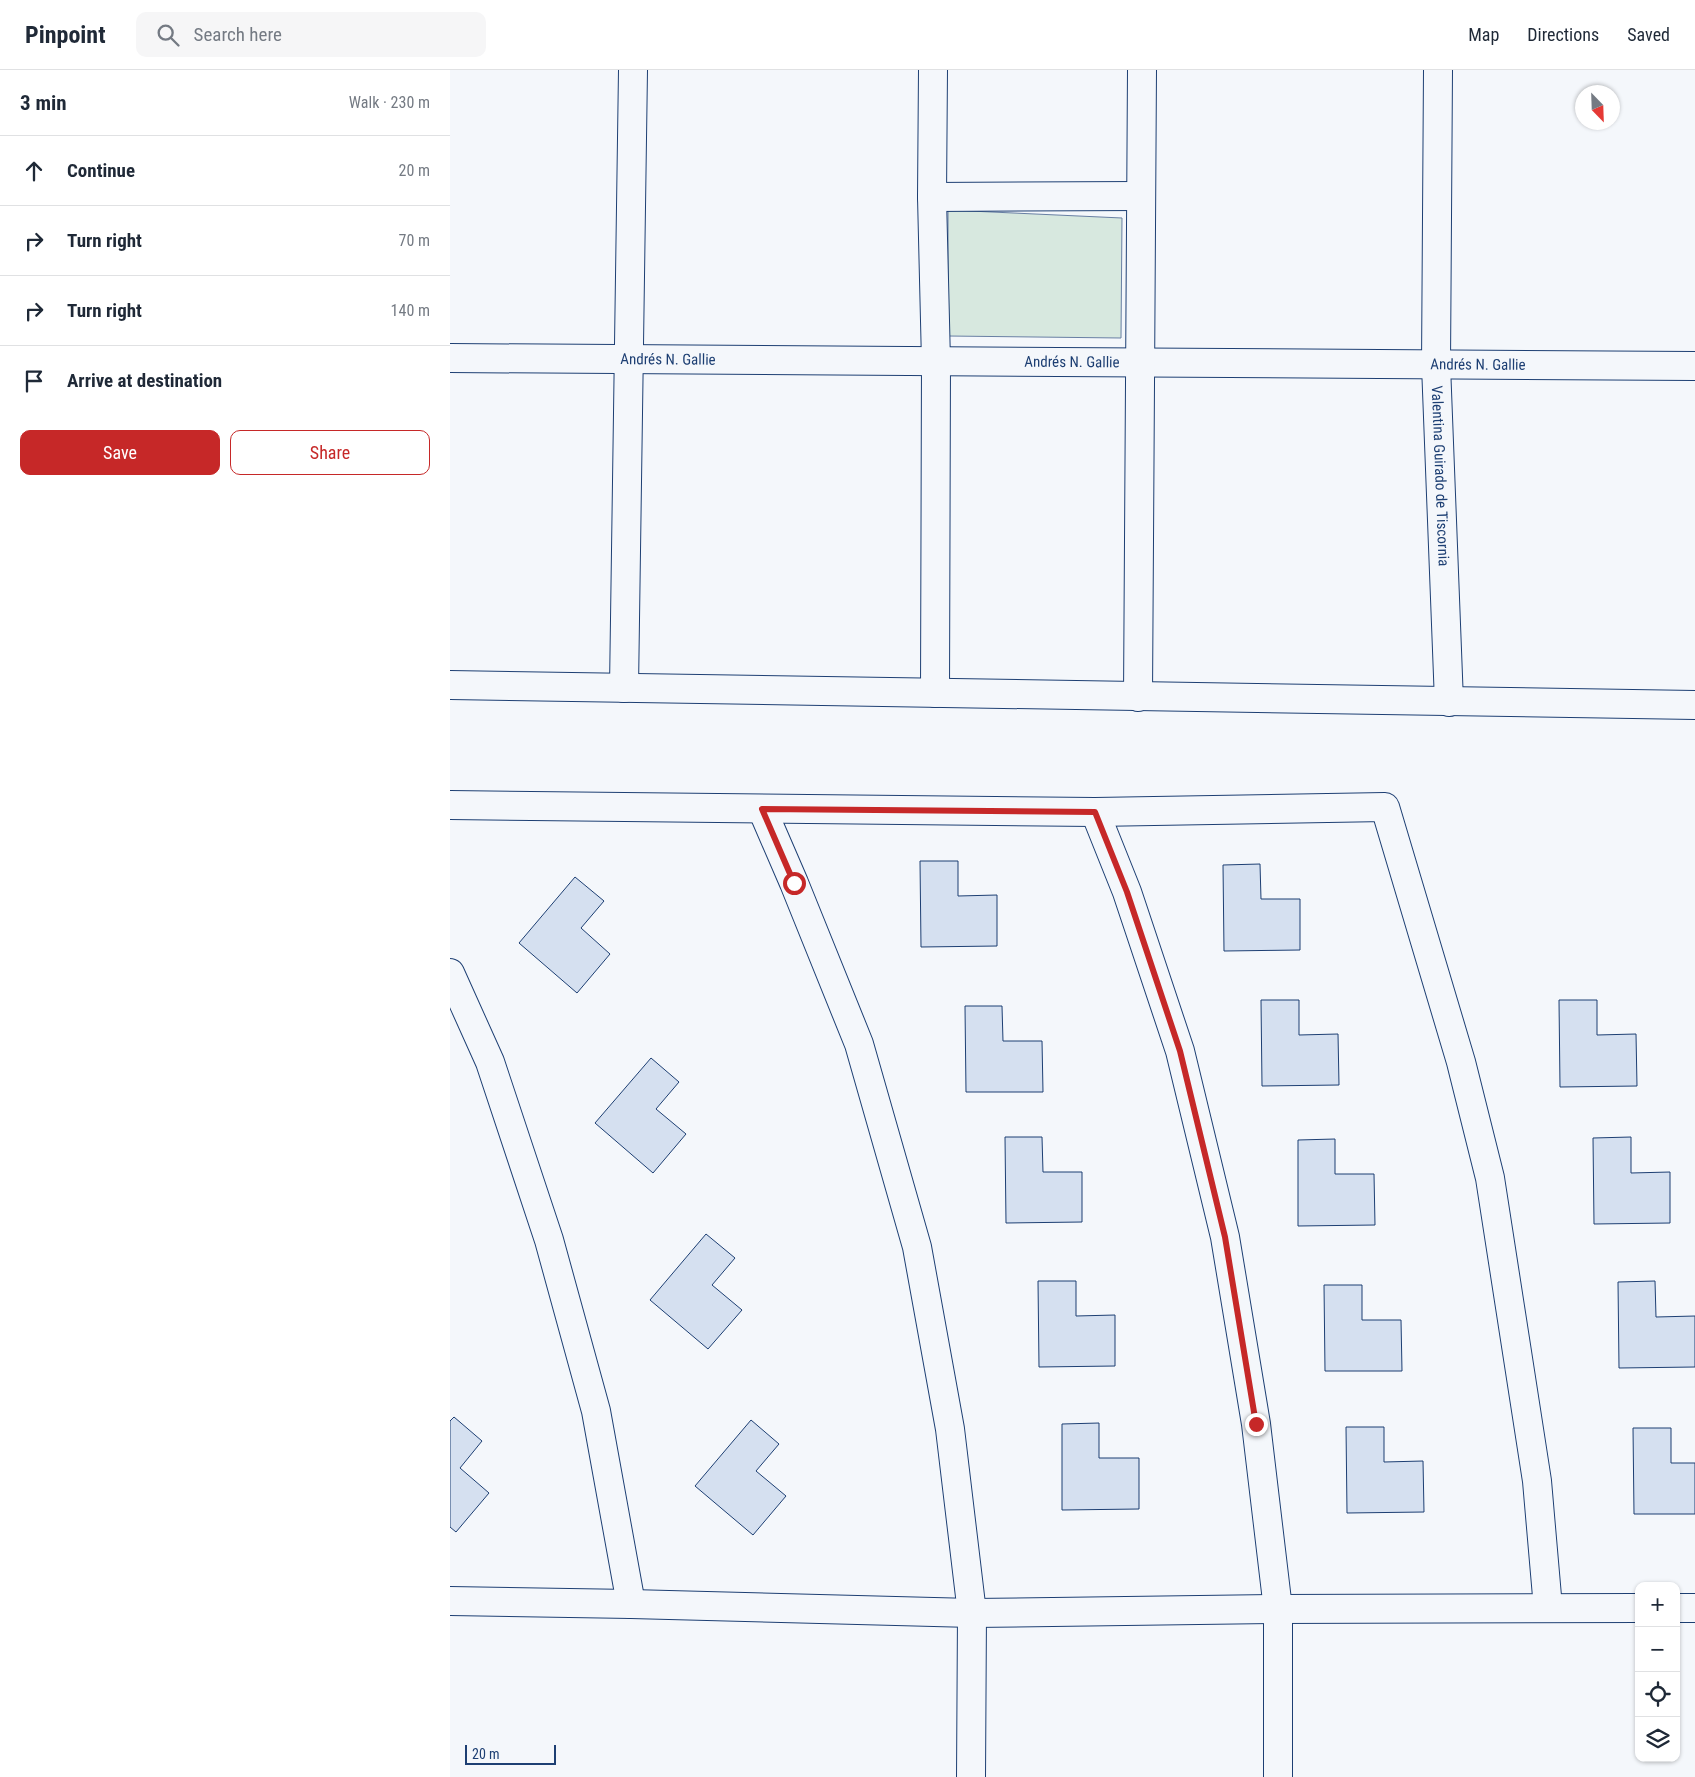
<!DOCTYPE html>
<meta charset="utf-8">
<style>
body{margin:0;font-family:"Roboto Condensed",sans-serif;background:#f6f6f7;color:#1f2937}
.controls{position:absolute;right:15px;bottom:15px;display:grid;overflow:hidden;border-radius:10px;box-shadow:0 1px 4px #0004}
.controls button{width:45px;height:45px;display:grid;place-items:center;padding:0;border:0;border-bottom:1px solid #e0e1e3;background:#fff;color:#1f2937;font:25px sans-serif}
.compass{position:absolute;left:1125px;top:15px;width:45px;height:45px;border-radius:50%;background:#fff;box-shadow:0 1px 4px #0004;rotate:157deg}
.scale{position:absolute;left:15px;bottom:12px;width:91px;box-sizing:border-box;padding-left:5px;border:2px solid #1d3f73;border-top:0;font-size:14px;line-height:18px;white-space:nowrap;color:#1d3f73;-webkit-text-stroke:4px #f4f7fb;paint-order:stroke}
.stop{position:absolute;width:15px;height:15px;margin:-11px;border:4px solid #c62828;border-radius:50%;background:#fff}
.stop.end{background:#c62828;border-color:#fff;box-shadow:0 1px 5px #0008}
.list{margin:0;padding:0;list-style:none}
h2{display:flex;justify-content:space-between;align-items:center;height:65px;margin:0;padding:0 20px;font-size:21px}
h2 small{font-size:16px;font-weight:400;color:#747a83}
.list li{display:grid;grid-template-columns:32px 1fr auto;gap:15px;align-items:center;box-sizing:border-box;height:70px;padding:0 20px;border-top:1px solid #e0e1e3}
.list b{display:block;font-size:19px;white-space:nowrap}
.list em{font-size:16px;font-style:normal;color:#747a83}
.actions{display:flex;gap:10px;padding:15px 20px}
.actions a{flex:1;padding:11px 0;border:1px solid #c62828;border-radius:10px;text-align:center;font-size:18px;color:#c62828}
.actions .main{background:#c62828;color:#fff}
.icon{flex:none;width:28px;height:28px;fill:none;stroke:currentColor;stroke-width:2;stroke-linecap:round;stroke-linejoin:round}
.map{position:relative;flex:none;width:1245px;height:1707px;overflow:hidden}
header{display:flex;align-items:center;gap:30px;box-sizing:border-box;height:70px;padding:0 25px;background:#fff;border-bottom:1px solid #e0e1e3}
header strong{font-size:24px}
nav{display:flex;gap:28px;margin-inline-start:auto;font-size:18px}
.search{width:350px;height:45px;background:#f6f6f7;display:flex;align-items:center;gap:12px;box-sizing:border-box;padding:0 18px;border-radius:10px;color:#747a83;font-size:19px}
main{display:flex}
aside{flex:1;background:#fff}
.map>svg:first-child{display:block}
.green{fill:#d7e8df;stroke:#687fa3}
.building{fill:#d5e0f0;stroke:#1d3f73}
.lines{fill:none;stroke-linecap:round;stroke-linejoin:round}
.minor-casing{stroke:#1d3f73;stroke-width:30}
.minor{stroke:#f4f7fb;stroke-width:28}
.route{stroke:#c62828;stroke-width:6}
.labels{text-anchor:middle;stroke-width:4;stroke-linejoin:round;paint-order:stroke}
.street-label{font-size:15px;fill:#1d3f73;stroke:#f4f7fb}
</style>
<header>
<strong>Pinpoint</strong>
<div class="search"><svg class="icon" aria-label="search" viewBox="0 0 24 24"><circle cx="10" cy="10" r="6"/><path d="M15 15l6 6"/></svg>Search here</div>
<nav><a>Map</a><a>Directions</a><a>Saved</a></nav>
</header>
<main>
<aside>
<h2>3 min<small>Walk · 230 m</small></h2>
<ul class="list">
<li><svg class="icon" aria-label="ahead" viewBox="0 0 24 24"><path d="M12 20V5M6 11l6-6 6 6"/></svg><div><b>Continue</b></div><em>20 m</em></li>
<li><svg class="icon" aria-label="right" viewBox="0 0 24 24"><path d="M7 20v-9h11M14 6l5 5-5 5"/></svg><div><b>Turn right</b></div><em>70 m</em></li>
<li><svg class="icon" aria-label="right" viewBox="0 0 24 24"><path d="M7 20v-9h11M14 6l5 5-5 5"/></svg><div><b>Turn right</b></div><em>140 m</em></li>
<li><svg class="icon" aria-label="arrive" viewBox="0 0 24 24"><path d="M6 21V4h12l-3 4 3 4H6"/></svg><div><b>Arrive at destination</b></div></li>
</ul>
<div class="actions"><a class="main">Save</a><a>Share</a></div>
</aside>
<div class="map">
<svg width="1245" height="1707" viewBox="0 0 1245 1707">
<rect width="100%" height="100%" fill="#f4f7fb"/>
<path class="green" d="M498,140L672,148L671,268L498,266Z"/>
<path class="building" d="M470,791H508V826L547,825V876L471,877Z
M810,794L811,829H850V880L774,881L773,795Z
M125,807L154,831L131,858L160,884L127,923L69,873Z
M811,930H849V965L888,964L889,1015L812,1016Z
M1109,930H1147V965L1186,964L1187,1016L1110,1017Z
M515,936H552L553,971H592L593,1022H516Z
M201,988L229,1012L206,1039L236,1064L203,1103L145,1053Z
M555,1067H592L593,1102H632V1152L556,1153Z
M1181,1067V1103L1220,1102V1153L1144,1154L1143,1068Z
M885,1069V1104H924L925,1155L848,1156V1070Z
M256,1164L285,1188L262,1215L292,1240L258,1279L200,1230Z
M588,1211H626V1246L665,1245V1296L589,1297Z
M1205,1211L1206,1247L1245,1246V1297L1169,1298L1168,1212Z
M874,1215H912V1250H951L952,1301H875Z
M4,1347L32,1371L10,1398L39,1423L6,1462L0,1457V1351Z
M301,1350L329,1374L306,1401L336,1426L303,1465L245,1416Z
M649,1353V1388H689V1439L612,1440V1354Z
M896,1357H934V1392L973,1391L974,1442L897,1443Z
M1183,1358H1221V1393H1245V1444H1184Z"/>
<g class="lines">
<defs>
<g id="minor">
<path d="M483,0L482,127L486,292L485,623"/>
<path id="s1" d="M988,0L986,295L999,632"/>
<path d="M482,127L691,126"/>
<path id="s2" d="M0,288L1245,296"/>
<path d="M0,615L1245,635"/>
<path d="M174,618L183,0"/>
<path d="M688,627L692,0"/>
<path d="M0,735L645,742L935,737L1011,992L1040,1108L1087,1411L1098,1538"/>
<path d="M312,739L344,813L409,974L467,1177L500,1359L522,1543L521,1707"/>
<path d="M645,742L677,822L730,981L775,1167L806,1354L828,1539V1707"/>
<path d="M0,903L40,992L99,1170L146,1341L181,1534"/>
<path d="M0,1531L181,1534L522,1543L828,1539L1189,1538"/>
<path d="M1226,1538H1245"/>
</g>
</defs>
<use href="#minor" class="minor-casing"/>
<use href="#minor" class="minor"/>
</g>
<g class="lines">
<path class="route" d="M344,813L312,739L645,742L677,822L730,981L775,1167L806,1354"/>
</g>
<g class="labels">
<g class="street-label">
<text dy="5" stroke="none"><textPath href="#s2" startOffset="218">Andrés N. Gallie</textPath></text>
<text dy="5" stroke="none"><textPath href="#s2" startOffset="622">Andrés N. Gallie</textPath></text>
<text dy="5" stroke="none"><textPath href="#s2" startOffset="1028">Andrés N. Gallie</textPath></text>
<text dy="5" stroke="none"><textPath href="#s1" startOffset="406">Valentina Guirado de Tiscornia</textPath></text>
</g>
</g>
</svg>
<div class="controls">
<button>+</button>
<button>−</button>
<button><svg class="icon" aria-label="locate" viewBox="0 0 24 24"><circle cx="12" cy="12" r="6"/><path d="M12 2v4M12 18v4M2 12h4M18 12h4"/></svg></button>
<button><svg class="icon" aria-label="layers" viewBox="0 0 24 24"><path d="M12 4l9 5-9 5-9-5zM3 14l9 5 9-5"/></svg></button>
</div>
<svg class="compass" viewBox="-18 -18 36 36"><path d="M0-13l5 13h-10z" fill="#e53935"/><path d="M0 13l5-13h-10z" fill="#747a83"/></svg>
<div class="scale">20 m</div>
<div class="stop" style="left:344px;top:813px"></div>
<div class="stop end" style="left:806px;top:1354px"></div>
</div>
</main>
